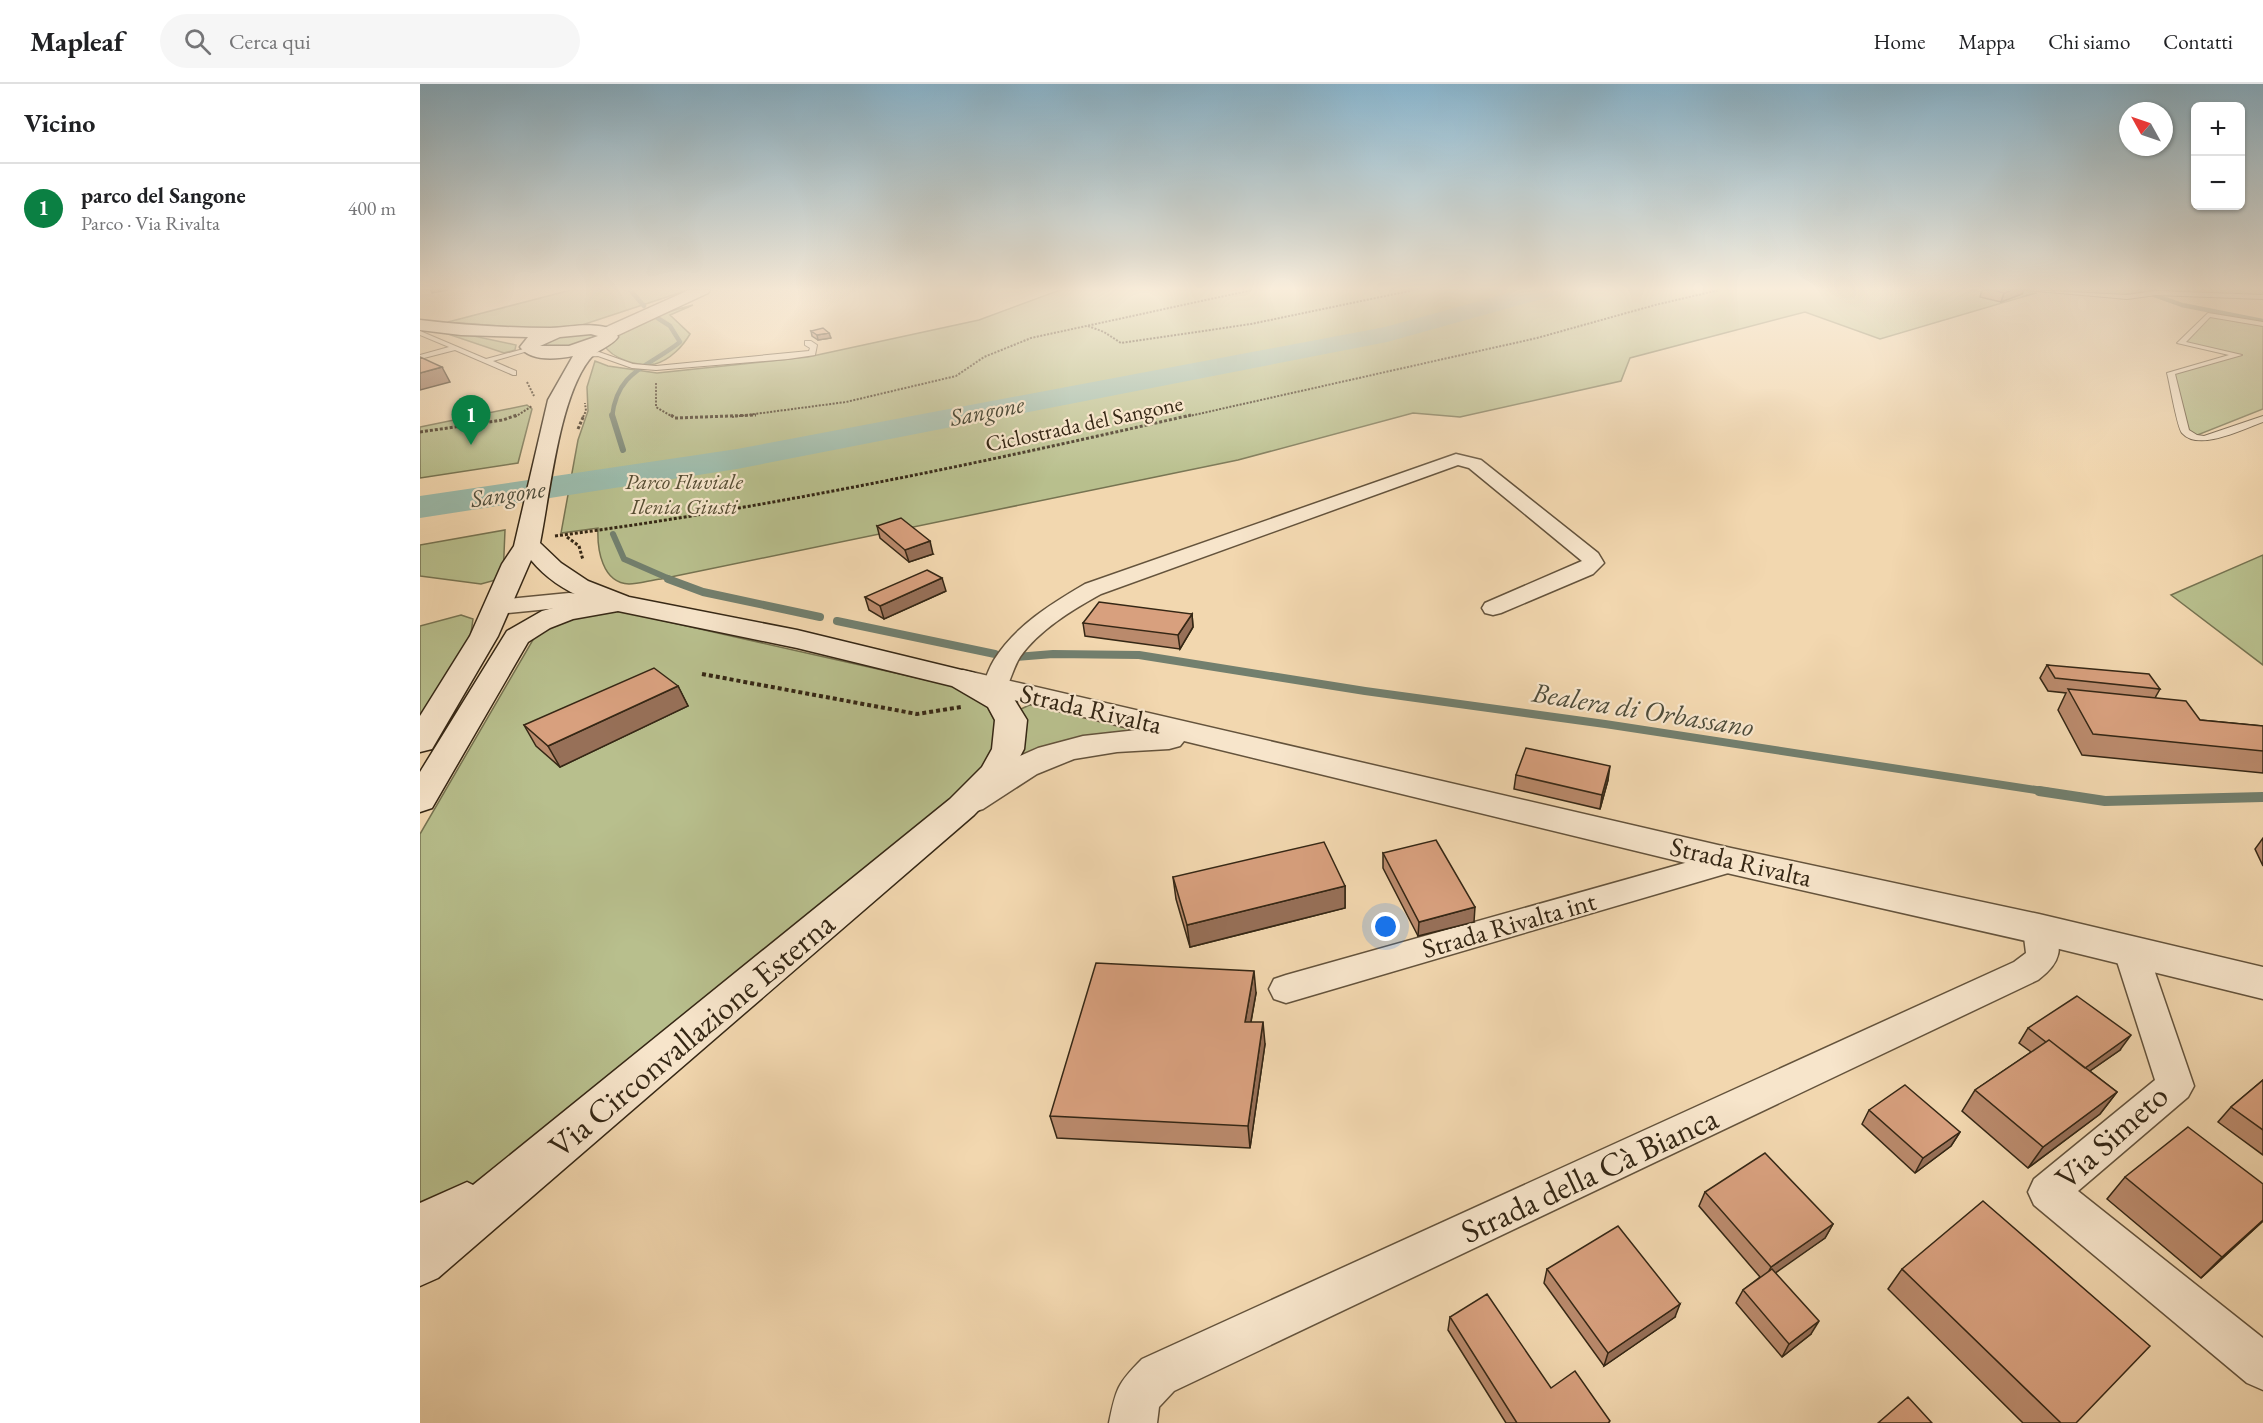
<!DOCTYPE html>
<html lang="it">
<meta charset="utf-8">
<style>
body{margin:0;font-family:"EB Garamond",serif;background:#f6f6f6;color:#202124}
.controls{position:absolute;right:18px;top:18px;display:grid;overflow:hidden;border-radius:9px;box-shadow:0 2px 4px #0004}
.controls button{width:54px;height:54px;display:grid;place-items:center;padding:0;border:0;border-bottom:2px solid #e0e0e0;background:#fff;color:#202124;font:30px sans-serif}
.compass{position:absolute;left:1699px;top:18px;width:54px;height:54px;border-radius:50%;background:#fff;box-shadow:0 2px 4px #0004;rotate:310deg}
.you{position:absolute;left:966px;top:843px;width:21px;height:21px;margin:-15px;border:4px solid #fff;border-radius:50%;background:#1a73e8;box-shadow:0 0 0 9px #1a73e833}
.badge{display:grid;place-items:center;width:39px;height:39px;border-radius:50%;background:#0b8043;color:#fff;font-size:20px;font-weight:700}
.pin{position:absolute;translate:-50% -50px;filter:drop-shadow(0 2px 3px #0008)}
.pin::after{content:'';position:absolute;top:32px;width:21px;height:18px;background:inherit;clip-path:polygon(0 0,100% 0,50% 100%)}
.list{margin:0;padding:0;list-style:none}
h2{display:flex;justify-content:space-between;align-items:center;height:78px;margin:0;padding:0 24px;font-size:26px}
h2 small{font-size:20px;font-weight:400;color:#757577}
.list li{display:grid;grid-template-columns:39px 1fr auto;gap:18px;align-items:center;box-sizing:border-box;height:90px;padding:0 24px;border-top:2px solid #e0e0e0}
.list b{display:block;font-size:22px;white-space:nowrap}
.list p{margin:0;font-size:20px;white-space:nowrap;color:#757577}
.list em{font-size:20px;font-style:normal;color:#757577}
.icon{flex:none;width:33px;height:33px;fill:none;stroke:currentColor;stroke-width:2;stroke-linecap:round;stroke-linejoin:round}
.map{position:relative;flex:none;width:1843px;height:1339px;overflow:hidden}
header{display:flex;align-items:center;gap:36px;box-sizing:border-box;height:84px;padding:0 30px;background:#fff;border-bottom:2px solid #e0e0e0}
header strong{font-size:28px}
nav{display:flex;gap:33px;margin-inline-start:auto;font-size:21px}
.search{width:420px;height:54px;background:#f6f6f6;display:flex;align-items:center;gap:15px;box-sizing:border-box;padding:0 21px;border-radius:33px;color:#757577;font-size:22px}
main{display:flex}
aside{flex:1;background:#fff}
.map>svg:first-child{display:block}
.green{fill:#b8bf8d;stroke:#767351;stroke-width:1.5}
.lines{fill:none;stroke-linecap:round;stroke-linejoin:round}
.stream-far3{stroke:#727f6e;stroke-width:4.5}
.stream-far2{stroke:#727f6e;stroke-width:6}
.stream-far1{stroke:#727f6e;stroke-width:8}
.stream{stroke:#727f6e;stroke-width:10}
.river{fill:#9bbaaa;fill-rule:evenodd}
.service-casing{stroke:#64533c;stroke-width:2}
.minor-casing{stroke:#64533c;stroke-width:3}
.tertiary-casing{stroke:#64533c;stroke-width:3}
.secondary-casing{stroke:#352715;stroke-width:3}
.path-far2{stroke:#352715;stroke-width:2;stroke-dasharray:2 1.5;stroke-linecap:butt}
.path-far1{stroke:#352715;stroke-width:3;stroke-dasharray:3 2;stroke-linecap:butt}
.path{stroke:#352715;stroke-width:4;stroke-dasharray:4 3;stroke-linecap:butt}
.service{fill:#f7e5cb;fill-rule:evenodd}
.minor{fill:#f7e5cb;fill-rule:evenodd}
.tertiary{fill:#f7e5cb;fill-rule:evenodd}
.secondary{fill:#f7e5cb;fill-rule:evenodd}
.wall{fill:#ba8a6c;stroke:#352715;stroke-width:1.5}
.shaded-wall{fill:#977058;stroke:#352715;stroke-width:1.5}
.building{fill:#d8a07e;stroke:#352715;stroke-width:1.5}
.labels{text-anchor:middle;stroke-width:4.5;stroke-linejoin:round;paint-order:stroke}
.far-street-label{font-size:22px;fill:#352715;stroke:#f7e5cb}
.far-park-label{font-size:22px;font-style:italic;fill:#564d33;stroke:#f7e5cb}
.far-water-label{font-size:24px;font-style:italic;fill:#4e4c3a;stroke:#f7e5cb}
.street-label{font-size:27px;fill:#352715;stroke:#f7e5cb}
.water-label{font-size:28px;font-style:italic;fill:#4e4c3a;stroke:#f7e5cb}
.near-street-label{font-size:33px;fill:#352715;stroke:#f7e5cb}
</style>
<header>
<strong>Mapleaf</strong>
<div class="search"><svg class="icon" aria-label="search" viewBox="0 0 24 24"><circle cx="10" cy="10" r="6"/><path d="M15 15l6 6"/></svg>Cerca qui</div>
<nav><a>Home</a><a>Mappa</a><a>Chi siamo</a><a>Contatti</a></nav>
</header>
<main>
<aside>
<h2>Vicino<small></small></h2>
<ul class="list">
<li><span class="badge">1</span><div><b>parco del Sangone</b><p>Parco · Via Rivalta</p></div><em>400 m</em></li>
</ul>
</aside>
<div class="map">
<svg width="1843" height="1339" viewBox="0 0 1843 1339">
<rect width="100%" height="100%" fill="#f2d7af"/>
<filter id="stains"><feTurbulence type="fractalNoise" baseFrequency=".00333" numOctaves="4"/><feColorMatrix values="0 0 0 0 .2 0 0 0 0 .09 0 0 0 0 .02 0 0 0 .5 -.17"/></filter>
<radialGradient id="worn" r=".72"><stop offset=".6" stop-color="#630" stop-opacity="0"/><stop offset="1" stop-color="#630" stop-opacity=".3"/></radialGradient>
<path class="green" d="M151,206H268L162,241L118,245L28,238Z
M640,206H1614L1616,209L1460,255L1385,228L1210,274L1201,297L1040,333L993,329L818,376L241,495C231,496 219,500 209,500C182,499 177,465 178,444L141,449L158,356L168,327L167,303L175,277L188,282L237,289L388,273L559,236Z
M1630,206H1843V211L1734,207L1699,211Z
M273,221L250,231L270,250C263,262 250,276 235,280C219,283 192,275 184,261C211,241 240,229 273,221Z
M1786,232L1843,242V325L1775,352L1765,347L1751,290L1819,271L1762,259Z
M25,249L44,250L96,261L95,266L84,269Z
M169,249L173,251V255C159,259 136,270 124,260L134,253Z
M107,321L112,325L98,379L0,394V343Z
M85,446L83,494L61,500L0,492V461Z
M1843,471V581L1751,511Z
M196,526L533,602L567,622L576,639L573,666L561,687L529,719L52,1105L0,1131V750L114,554L144,534Z
M41,531L53,535L50,556L0,634V542Z
M618,617L719,639L706,648L596,679L606,652L601,625Z"/>
<g class="lines">
<path class="stream-far3" d="M210,206L224,222
M1720,206L1762,221L1843,237
M192,333C197,286 229,283 260,258L250,242L236,233"/>
<path class="stream-far2" d="M192,331L203,366
M193,450L204,475L252,496"/>
<path class="stream-far1" d="M248,495L283,508L400,533
M417,537L575,570
M596,573L633,570L719,571L945,607L1185,640L1629,708"/>
<path class="stream" d="M1619,707L1685,717L1843,713"/>
<path class="river" d="M1100,206H1140L1136,211L967,258L317,385L0,434V412L317,365L965,243Z"/>
<defs>
<path id="service" d="M1605,206L1707,211L1736,207L1843,211V215L1736,211L1707,215Z
M1788,229L1843,238V242L1790,233L1766,258L1822,271L1755,290L1769,346L1777,351L1784,352L1843,332V338C1823,345 1779,368 1762,349C1757,343 1750,300 1747,289L1809,271L1757,259Z
M0,247L66,275L111,263L115,265L73,277L96,287V291H93L35,266L0,275V271L29,263L0,251Z
M385,257H391L397,261L395,271L368,275L236,286L212,284L178,272L162,273L158,271L179,268L213,280L236,282L389,267L390,264L385,261Z"/>
<path id="minor" d="M1036,370L1061,376L1178,469L1184,479L1173,490L1081,529L1073,531L1065,529L1062,524L1065,519L1162,477L1049,384L1038,381L681,510C652,526 619,546 600,573C593,584 591,597 584,607L575,609L566,607L563,602C566,593 569,584 574,576C595,542 631,520 665,500Z
M149,509L203,514L206,519L203,524L195,526L149,523L78,530L70,528L67,523L70,518L78,516Z
M1311,766L1322,769L1326,777L1322,785L866,919L854,915L849,905L854,895L866,891Z
M1619,833L1630,836C1645,863 1641,879 1618,896L754,1307L739,1323L737,1339H689C696,1305 697,1300 722,1275L1594,878L1606,869L1603,845L1608,836Z
M1711,855L1723,859L1728,868L1774,1002L1768,1013L1658,1107L1843,1254V1306L1827,1299L1614,1121L1608,1108L1614,1095L1735,996L1694,868L1699,859Z"/>
<path id="tertiary" d="M269,206H290L288,209L194,253H182L179,249L182,245Z
M543,586L1311,764L1619,830L1843,883V915L1619,860L1311,790L764,657L760,662L749,665L697,668L654,675L617,690L563,725L551,729L539,725L534,717L539,709L593,675L618,664L663,652L717,646L532,601L528,595L532,589Z"/>
<path id="secondary" d="M0,236C43,241 87,244 130,244C157,243 165,238 194,245L198,253C191,263 177,265 169,276C139,315 130,409 120,459L141,479L168,497L209,513L377,546L554,589L591,610L607,636L604,665L587,697L554,731L18,1194L0,1202V1119L47,1098L53,1101L530,715L562,683L572,665L575,636L568,623L532,602L377,564L198,527L153,535L130,544L108,558L12,724L0,728V688L87,547L122,527L166,515C144,506 126,494 111,476L78,552L12,665L0,668V632L50,552L82,480L94,462L128,316L153,272C137,275 111,278 100,263L108,253L41,251L0,246ZM171,250L178,252L149,262H120L140,253Z"/>
</defs>
<use href="#service" class="service-casing"/>
<use href="#minor" class="minor-casing"/>
<use href="#tertiary" class="tertiary-casing"/>
<use href="#secondary" class="secondary-casing"/>
<path class="path-far2" d="M668,242L684,248L701,259L831,240L994,206
M107,298L114,312
M236,299V323L253,333
M95,333L112,322
M163,333L166,327L165,319
M312,333L426,318L536,292L564,273L611,254L832,206
M765,333L1117,254L1235,221L1299,206"/>
<path class="path-far1" d="M251,331L255,334L336,331
M158,345L164,331
M0,348L83,336L97,331
M135,452C349,424 561,379 771,331
M147,453L159,462L163,476"/>
<path class="path" d="M282,590L497,630L541,623"/>
<use href="#service" class="service"/>
<use href="#minor" class="minor"/>
<use href="#tertiary" class="tertiary"/>
<use href="#secondary" class="secondary"/>
</g>
<path class="wall" d="M1562,206H1604L1602,210L1581,218L1560,213Z
M391,247L411,254L398,256L392,252Z
M457,442L513,470L489,478L460,454Z
M526,507L464,535L449,526L445,513Z
M772,530L773,543L760,565L665,552L663,539Z
M1627,581L1740,605L1735,614L1780,636L1843,642V689L1662,671L1638,626L1646,609L1628,607L1620,594Z
M258,602L268,622L140,683L116,662L104,641Z
M1096,691L1188,696L1180,725L1094,705Z
M1843,754V782L1835,765Z
M963,769L1054,838L998,852L963,784Z
M753,793L925,802V824L770,863L756,815Z
M836,909L831,938L845,960L830,1064L637,1054L630,1032Z
M1608,944L1700,966L1670,987L1697,1008L1680,1030L1608,1084L1542,1027L1555,1006L1611,968L1599,959Z
M1843,996V1071L1798,1038L1811,1023Z
M1449,1026L1540,1048L1531,1062L1495,1089L1442,1040Z
M1705,1093L1843,1137L1781,1194L1687,1115Z
M1285,1108L1413,1140L1405,1154L1355,1188L1391,1250L1362,1273L1316,1219L1323,1206L1340,1193L1279,1122Z
M1127,1185L1255,1233L1184,1282L1124,1199Z
M1482,1185L1656,1339H1603L1468,1205Z
M1030,1233L1131,1304L1189,1339H1086L1028,1246Z"/>
<path class="shaded-wall" d="M11,206H28L12,209Z
M1592,206H1604L1602,210L1581,218L1584,209Z
M409,249L411,254L398,256L397,251Z
M22,283L30,298L0,306V289Z
M510,457L513,470L489,478L485,466Z
M522,494L526,507L464,535L460,522Z
M772,530L773,543L760,565L758,551Z
M258,602L268,622L140,683L128,662Z
M1190,682L1188,696L1180,725L1182,711Z
M925,802V824L770,863L767,841Z
M1055,823L1054,838L998,852L999,838Z
M834,887L836,909L827,959L825,938Z
M843,938L845,960L830,1064L828,1042Z
M1711,951L1700,966L1651,1000L1662,986Z
M1697,1008L1680,1030L1608,1084L1623,1063Z
M1540,1048L1531,1062L1495,1089L1503,1074Z
M1843,1136V1137L1781,1194L1802,1173Z
M1413,1140L1405,1154L1344,1197L1351,1183Z
M1260,1220L1255,1233L1184,1282L1188,1269Z
M1399,1237L1391,1250L1362,1273L1369,1260Z"/>
<path class="building" d="M1573,206H1592L1584,209Z
M403,244L409,249L397,251L391,247Z
M0,273L22,283L0,289Z
M481,434L510,457L485,466L457,442Z
M507,486L522,494L460,522L445,513Z
M679,518L772,530L758,551L663,539Z
M1627,581L1729,590L1740,605L1635,594Z
M234,584L258,602L128,662L104,641Z
M1648,605L1766,617L1780,636L1843,642V667L1673,650Z
M1106,664L1190,682L1182,711L1096,691Z
M1016,756L1055,823L999,838L963,769Z
M904,758L925,802L767,841L753,793Z
M676,879L834,887L825,938H843L828,1042L630,1032Z
M1657,912L1711,951L1665,984L1629,956L1626,958L1608,944Z
M1629,956L1697,1008L1623,1063L1555,1006Z
M1843,996V1046L1811,1023Z
M1485,1001L1540,1048L1503,1074L1449,1026Z
M1768,1043L1843,1100V1136L1802,1173L1705,1093Z
M1345,1069L1413,1140L1351,1183L1285,1108Z
M1563,1117L1730,1262L1656,1339H1641L1482,1185Z
M1198,1142L1260,1220L1188,1269L1127,1185Z
M1352,1185L1399,1237L1369,1260L1323,1206Z
M1067,1210L1131,1304L1155,1287L1190,1337L1188,1339H1097L1030,1233Z
M1488,1313L1512,1339H1458Z"/>
<linearGradient id="sky" x2="0" y2="1"><stop stop-color="#89b6cf"/><stop offset="0.52" stop-color="#f9eddb"/><stop offset="1" stop-color="#f9eddb" stop-opacity="0"/></linearGradient>
<rect width="1843" height="394" fill="url(#sky)"/>
<g class="labels">
<g class="far-street-label">
<text transform="translate(664 339) rotate(-12)" y="8">Ciclostrada del Sangone</text>
</g>
<g class="far-park-label">
<text x="264" y="405">Parco Fluviale<tspan x="264" dy="25">Ilenia Giusti</tspan></text>
</g>
<g class="far-water-label">
<text transform="translate(567 327) rotate(-11)" y="8">Sangone</text>
<text transform="translate(88 410) rotate(-8)" y="8">Sangone</text>
</g>
<g class="street-label">
<text transform="translate(671 625) rotate(13)" y="9">Strada Rivalta</text>
<text transform="translate(1321 778) rotate(13)" y="9">Strada Rivalta</text>
<text transform="translate(1089 841) rotate(-16)" y="9">Strada Rivalta int</text>
</g>
<g class="water-label">
<text transform="translate(1223 625) rotate(9)" y="10">Bealera di Orbassano</text>
</g>
<g class="near-street-label">
<text transform="translate(271 950) rotate(-40)" y="12">Via Circonvallazione Esterna</text>
<text transform="translate(1691 1052) rotate(-42)" y="12">Via Simeto</text>
<text transform="translate(1169 1090) rotate(-25)" y="12">Strada della Cà Bianca</text>
</g>
</g>
<rect width="100%" height="100%" filter="url(#stains)"/>
<rect width="100%" height="100%" fill="url(#worn)"/>
</svg>
<div class="controls">
<button>+</button>
<button>−</button>
</div>
<svg class="compass" viewBox="-18 -18 36 36"><path d="M0-13l5 13h-10z" fill="#e53935"/><path d="M0 13l5-13h-10z" fill="#757577"/></svg>
<div class="you"></div>
<div class="pin badge" style="left:51px;top:361px">1</div>
</div>
</main>
